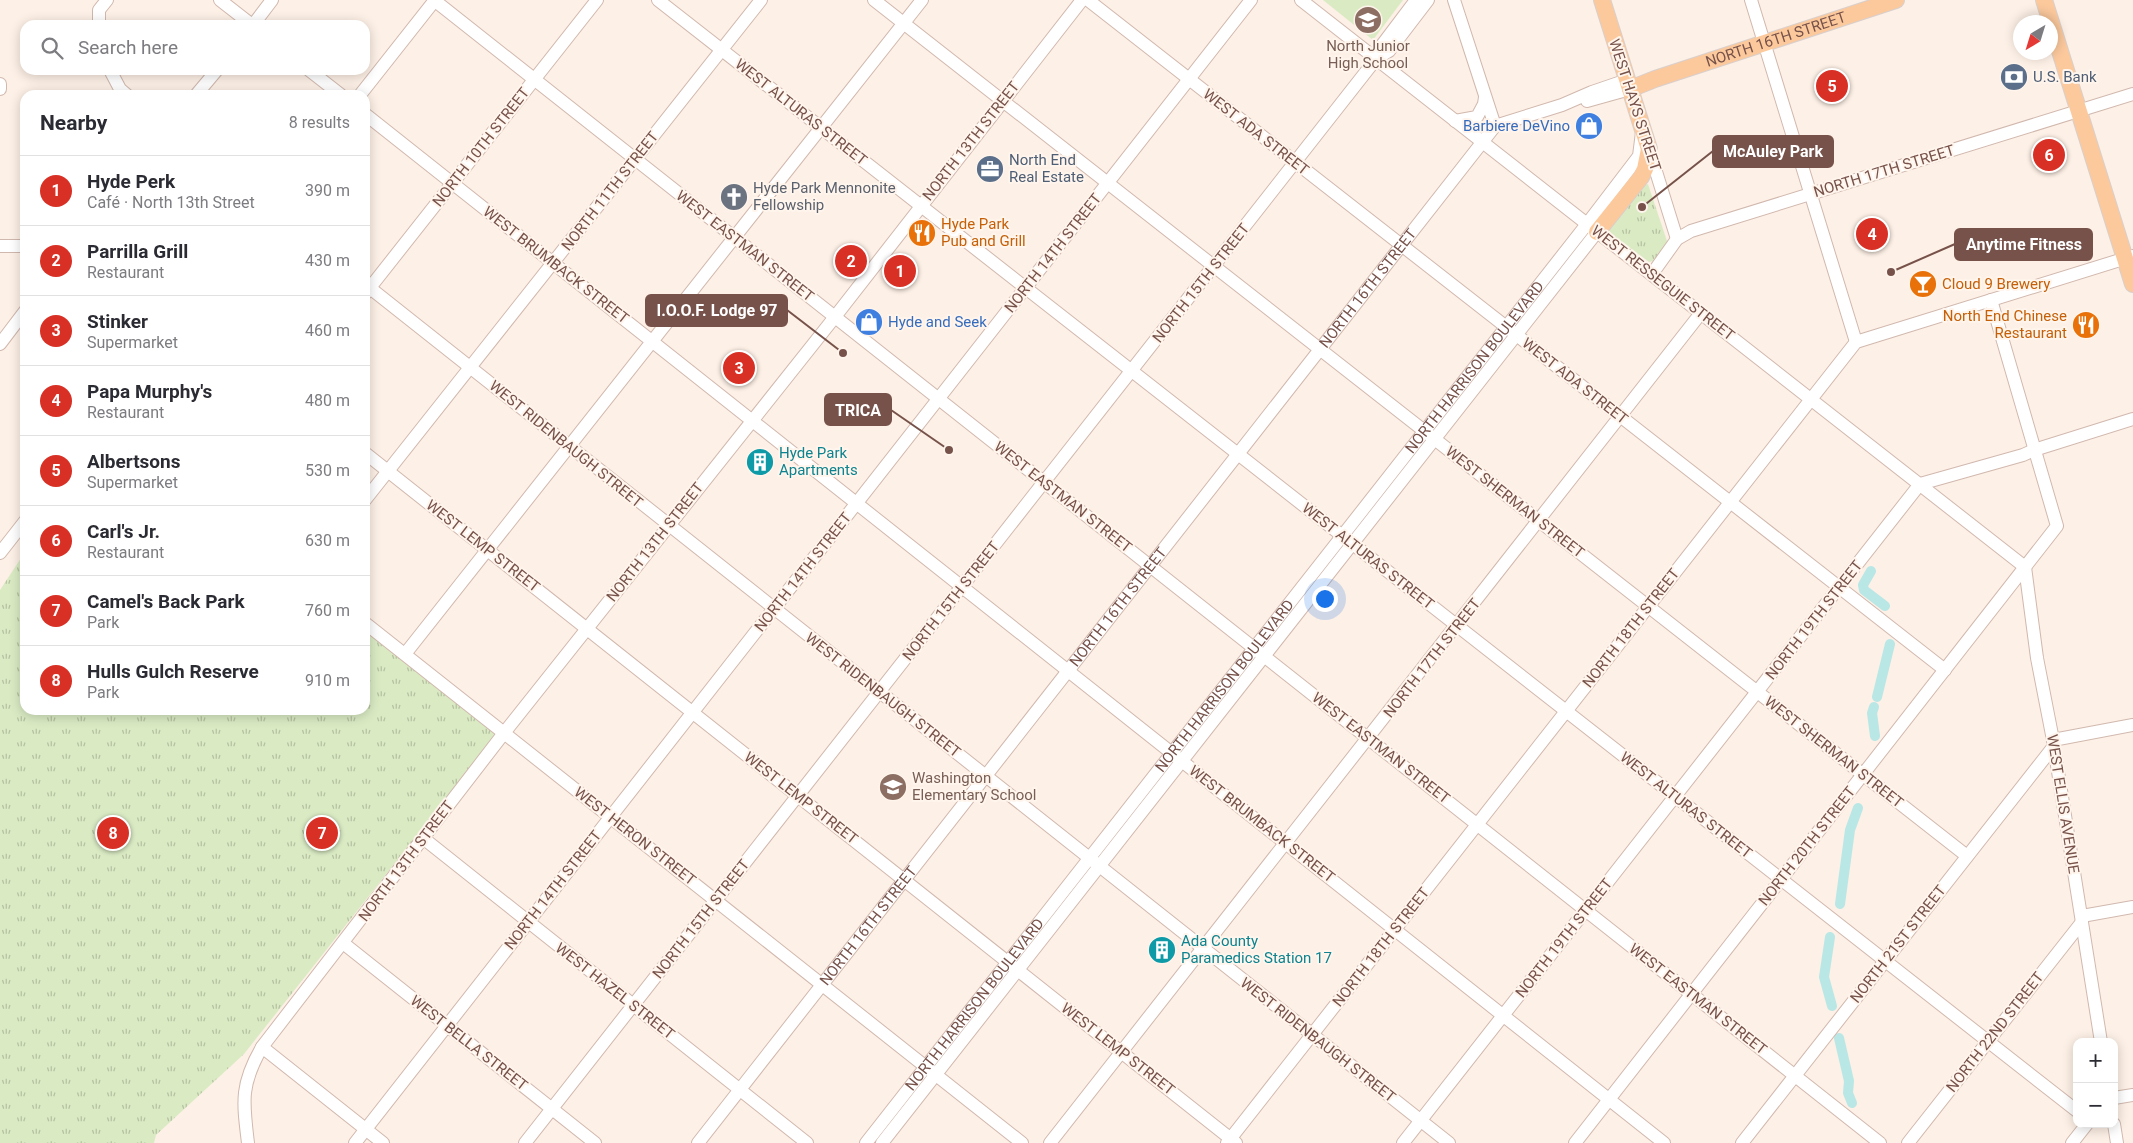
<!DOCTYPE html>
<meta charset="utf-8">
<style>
body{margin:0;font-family:Roboto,sans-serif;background:#f2f2f3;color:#2b2b33}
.controls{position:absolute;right:15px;bottom:15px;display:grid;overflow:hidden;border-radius:10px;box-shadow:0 2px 12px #0003}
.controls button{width:45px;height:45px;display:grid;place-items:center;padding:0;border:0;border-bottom:1px solid #e1e1e2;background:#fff;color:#2b2b33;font:25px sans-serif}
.compass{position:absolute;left:2013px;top:15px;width:45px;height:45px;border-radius:50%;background:#fff;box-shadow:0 2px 12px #0003;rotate:218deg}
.you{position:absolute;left:1324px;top:598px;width:18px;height:18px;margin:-12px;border:4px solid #fff;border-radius:50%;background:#1a73e8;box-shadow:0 0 0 8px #1a73e833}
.badge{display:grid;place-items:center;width:32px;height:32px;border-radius:50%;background:#d93025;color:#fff;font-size:16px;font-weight:700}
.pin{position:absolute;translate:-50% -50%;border:2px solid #fff;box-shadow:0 1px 5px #0006}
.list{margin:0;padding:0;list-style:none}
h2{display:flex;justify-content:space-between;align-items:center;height:65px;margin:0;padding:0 20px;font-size:21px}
h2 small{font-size:16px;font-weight:400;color:#7c7c81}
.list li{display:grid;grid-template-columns:32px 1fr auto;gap:15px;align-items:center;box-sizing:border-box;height:70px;padding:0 20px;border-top:1px solid #e1e1e2}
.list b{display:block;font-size:19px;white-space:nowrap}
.list p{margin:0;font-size:16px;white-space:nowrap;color:#7c7c81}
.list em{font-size:16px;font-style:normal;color:#7c7c81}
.icon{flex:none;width:28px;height:28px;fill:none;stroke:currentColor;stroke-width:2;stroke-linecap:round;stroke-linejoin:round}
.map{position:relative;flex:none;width:2133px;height:1143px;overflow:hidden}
.search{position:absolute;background:#fff;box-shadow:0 2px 12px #0003;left:20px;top:20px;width:350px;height:55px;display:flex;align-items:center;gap:12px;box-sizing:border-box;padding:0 18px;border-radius:15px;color:#7c7c81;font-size:19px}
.panel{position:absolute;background:#fff;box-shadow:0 2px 12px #0003;left:20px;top:90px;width:350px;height:625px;border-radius:15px}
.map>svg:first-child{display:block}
.green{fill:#daebc4}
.park{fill:url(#park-tufts)}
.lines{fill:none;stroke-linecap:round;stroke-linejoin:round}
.canal{stroke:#b9e7e6;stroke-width:10}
.minor-casing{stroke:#d1b8ae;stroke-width:14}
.major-casing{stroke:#d9cfcc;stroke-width:18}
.minor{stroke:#fff;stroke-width:12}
.major{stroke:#fcc99d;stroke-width:16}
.labels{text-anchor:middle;stroke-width:4;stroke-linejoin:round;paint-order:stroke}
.street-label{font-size:15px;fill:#77524a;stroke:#fff5ec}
.education-label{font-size:15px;fill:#785e54;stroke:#fff5ec}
.service-label{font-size:15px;fill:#4e5e75;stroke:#fff5ec;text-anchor:start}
.shop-label{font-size:15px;fill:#366cbe;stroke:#fff5ec;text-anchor:end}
.worship-label{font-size:15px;fill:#5b616d;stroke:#fff5ec;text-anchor:start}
.food-label{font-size:15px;fill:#c56008;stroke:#fff5ec;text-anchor:start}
.culture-label{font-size:15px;fill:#0d838f;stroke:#fff5ec;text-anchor:start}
.leader{fill:none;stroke:#77524a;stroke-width:2}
.callout-dot{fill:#77524a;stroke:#fff5ec;stroke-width:2}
.callout{fill:#77524a;stroke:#77524a;stroke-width:2}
.callout-label{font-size:16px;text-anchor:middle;font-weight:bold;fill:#fff}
</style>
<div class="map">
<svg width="2133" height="1143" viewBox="0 0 2133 1143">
<defs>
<pattern id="park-tufts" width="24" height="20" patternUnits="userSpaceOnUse" patternTransform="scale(1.25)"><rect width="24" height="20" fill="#daebc4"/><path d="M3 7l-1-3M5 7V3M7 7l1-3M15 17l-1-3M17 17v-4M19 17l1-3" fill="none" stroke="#b6c1a1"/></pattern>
</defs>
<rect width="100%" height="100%" fill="#fdf0e6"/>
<path class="green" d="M1323,0H1403L1373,40Z"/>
<path class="park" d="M1648,184L1669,247L1658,260L1649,262L1611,234L1609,229L1645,185Z
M25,552V710H365V630L497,734L244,1054L156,1135L154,1143H0V590Z"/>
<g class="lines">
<path class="canal" d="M1871,571L1863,585L1864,590L1885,606
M1877,697L1890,644
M1874,707L1872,713L1875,736
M1840,904L1850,830L1858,808
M1830,937L1824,977L1832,1006
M1839,1038L1849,1081L1848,1093L1852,1103"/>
<defs>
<g id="minor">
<path d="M220,0L252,25"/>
<path d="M434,0L1880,1143"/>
<path d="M658,0L2077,1111"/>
<path d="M874,0L1967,856"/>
<path d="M1088,0L1945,670"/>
<path d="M1301,0L2025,567L2037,658L2053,740L2101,1042"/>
<path d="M1454,0L1495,126"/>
<path d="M1751,0L1856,342"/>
<path d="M99,25V10L107,0"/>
<path d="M253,25L272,0"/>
<path d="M1376,59L1389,51L1428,0"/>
<path d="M110,70L120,89L127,95"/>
<path d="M309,70L341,95"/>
<path d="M0,84V89"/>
<path d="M196,95L217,70"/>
<path d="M360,95L435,0"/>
<path d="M1587,101L1630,89"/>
<path d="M365,114L1664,1143"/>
<path d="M1455,121L1477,117L1484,104L1485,97"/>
<path d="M1649,149L1677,239"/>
<path d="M0,246H25"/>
<path d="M1652,274L1677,239L1691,231L2133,94"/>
<path d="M365,284L1449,1143"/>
<path d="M365,294L597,0"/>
<path d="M0,344L25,311"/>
<path d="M365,453L1236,1143"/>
<path d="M365,500L761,0"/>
<path d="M0,553L25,521"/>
<path d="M365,623L1022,1143"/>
<path d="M405,654L922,0"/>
<path d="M2053,740L2133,725"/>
<path d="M423,838L807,1143"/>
<path d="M2082,916L2133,907"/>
<path d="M343,943L595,1143"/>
<path d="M262,1047L383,1143"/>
<path d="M2114,1098L2133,1095"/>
<path d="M2114,1124L2117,1143"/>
<path d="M248,1143C243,1102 240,1085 262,1047L504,733L834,318L1082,0"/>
<path d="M355,1143L1251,0"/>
<path d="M525,1143L1376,59L1382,45L1416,0"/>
<path id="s1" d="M698,1143L1495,126L1562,105L1592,92L1627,80"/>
<path id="s2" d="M866,1143L1587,224L1639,156L1642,132"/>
<path d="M882,1143L1597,232"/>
<path d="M1050,1143L1701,313"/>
<path d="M1227,1143L1856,342L2133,256"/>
<path d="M1403,1143L1920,484L2023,455L2034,450L2133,419"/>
<path d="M1575,1143L2057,526L1991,300"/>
<path d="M1742,1143L2054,746"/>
<path d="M1908,1143L2082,922"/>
<path d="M2072,1143L2087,1124"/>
</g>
<g id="major">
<path d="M2044,0L2133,284"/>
<path id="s3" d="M1630,89L1655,79L1896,0"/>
<path d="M1597,232L1641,177L1645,169L1649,149L1602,0"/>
</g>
</defs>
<use href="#minor" class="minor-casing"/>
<use href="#major" class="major-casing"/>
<use href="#minor" class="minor"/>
<use href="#major" class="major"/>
</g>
<defs>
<symbol id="school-disc" viewBox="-11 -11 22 22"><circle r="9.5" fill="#8d6e63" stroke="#fff5ec"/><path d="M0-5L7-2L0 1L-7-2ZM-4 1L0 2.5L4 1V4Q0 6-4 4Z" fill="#fff"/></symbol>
<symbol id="bank-disc" viewBox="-11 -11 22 22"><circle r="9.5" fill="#5c6f8a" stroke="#fff5ec"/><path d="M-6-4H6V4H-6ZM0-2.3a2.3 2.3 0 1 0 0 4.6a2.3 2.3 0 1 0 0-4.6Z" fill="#fff"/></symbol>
<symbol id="shop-disc" viewBox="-11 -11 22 22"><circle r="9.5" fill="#3f7fe0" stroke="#fff5ec"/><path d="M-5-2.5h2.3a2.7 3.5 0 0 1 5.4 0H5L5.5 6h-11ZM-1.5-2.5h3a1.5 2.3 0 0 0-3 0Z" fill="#fff"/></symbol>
<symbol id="office-disc" viewBox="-11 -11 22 22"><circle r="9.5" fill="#5c6f8a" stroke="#fff5ec"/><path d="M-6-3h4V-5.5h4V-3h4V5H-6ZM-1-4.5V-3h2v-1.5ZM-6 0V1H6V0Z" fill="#fff"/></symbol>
<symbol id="church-disc" viewBox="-11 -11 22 22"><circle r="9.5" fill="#6b7280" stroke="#fff5ec"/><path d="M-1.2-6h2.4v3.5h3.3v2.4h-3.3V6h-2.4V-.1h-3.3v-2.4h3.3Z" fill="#fff"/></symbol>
<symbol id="restaurant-disc" viewBox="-11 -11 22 22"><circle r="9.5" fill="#e8710a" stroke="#fff5ec"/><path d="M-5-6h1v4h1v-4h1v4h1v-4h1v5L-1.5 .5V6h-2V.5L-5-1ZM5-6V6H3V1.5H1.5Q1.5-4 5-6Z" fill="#fff"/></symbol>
<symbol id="bar-disc" viewBox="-11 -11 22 22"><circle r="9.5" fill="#e8710a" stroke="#fff5ec"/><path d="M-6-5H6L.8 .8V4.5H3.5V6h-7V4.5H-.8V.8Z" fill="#fff"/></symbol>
<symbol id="building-disc" viewBox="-11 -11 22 22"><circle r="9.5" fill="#0f9aa8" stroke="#fff5ec"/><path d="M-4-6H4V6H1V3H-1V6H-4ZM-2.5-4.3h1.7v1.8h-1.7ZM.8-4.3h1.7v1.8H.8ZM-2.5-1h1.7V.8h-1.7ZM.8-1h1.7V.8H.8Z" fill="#fff"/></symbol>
</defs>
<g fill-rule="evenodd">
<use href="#school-disc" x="1352" y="4" width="32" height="32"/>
<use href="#bank-disc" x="1998" y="61" width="32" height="32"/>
<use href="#shop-disc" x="1573" y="110" width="32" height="32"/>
<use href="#office-disc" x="974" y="153" width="32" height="32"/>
<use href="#church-disc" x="718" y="181" width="32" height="32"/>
<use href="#restaurant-disc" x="906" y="217" width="32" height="32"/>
<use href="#bar-disc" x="1907" y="268" width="32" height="32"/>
<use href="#shop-disc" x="853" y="306" width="32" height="32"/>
<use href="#restaurant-disc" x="2070" y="309" width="32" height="32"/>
<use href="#building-disc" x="744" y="446" width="32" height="32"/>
<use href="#school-disc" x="877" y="771" width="32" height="32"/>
<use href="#building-disc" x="1146" y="934" width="32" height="32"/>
</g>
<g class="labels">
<g class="street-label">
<text dy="5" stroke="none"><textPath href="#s3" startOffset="154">NORTH 16TH STREET</textPath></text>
<text transform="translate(1635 105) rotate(72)" y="5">WEST HAYS STREET</text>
<text transform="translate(801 112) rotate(38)" y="5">WEST ALTURAS STREET</text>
<text transform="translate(1256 132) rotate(38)" y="5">WEST ADA STREET</text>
<text transform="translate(971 141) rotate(-52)" y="5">NORTH 13TH STREET</text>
<text transform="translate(481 147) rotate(-52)" y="5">NORTH 10TH STREET</text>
<text transform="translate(1884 171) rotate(-17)" y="5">NORTH 17TH STREET</text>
<text transform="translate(610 191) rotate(-52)" y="5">NORTH 11TH STREET</text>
<text transform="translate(745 246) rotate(38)" y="5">WEST EASTMAN STREET</text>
<text transform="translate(1053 253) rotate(-52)" y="5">NORTH 14TH STREET</text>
<text transform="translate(556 265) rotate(38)" y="5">WEST BRUMBACK STREET</text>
<text transform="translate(1201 283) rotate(-52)" y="5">NORTH 15TH STREET</text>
<text transform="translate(1663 283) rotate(38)" y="5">WEST RESSEGUIE STREET</text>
<text dy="5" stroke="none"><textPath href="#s1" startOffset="1086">NORTH 16TH STREET</textPath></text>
<text dy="5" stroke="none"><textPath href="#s2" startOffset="986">NORTH HARRISON BOULEVARD</textPath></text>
<text transform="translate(1575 381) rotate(38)" y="5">WEST ADA STREET</text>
<text transform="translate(566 444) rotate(39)" y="5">WEST RIDENBAUGH STREET</text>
<text transform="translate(1063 497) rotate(38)" y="5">WEST EASTMAN STREET</text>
<text transform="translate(1515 502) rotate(38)" y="5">WEST SHERMAN STREET</text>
<text transform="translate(655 542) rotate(-52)" y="5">NORTH 13TH STREET</text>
<text transform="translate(483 546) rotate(38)" y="5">WEST LEMP STREET</text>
<text transform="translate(1368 556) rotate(38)" y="5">WEST ALTURAS STREET</text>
<text transform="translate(803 572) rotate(-52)" y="5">NORTH 14TH STREET</text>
<text transform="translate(951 601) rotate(-52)" y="5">NORTH 15TH STREET</text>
<text dy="5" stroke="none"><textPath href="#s1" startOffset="681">NORTH 16TH STREET</textPath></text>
<text transform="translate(1814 620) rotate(-52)" y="5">NORTH 19TH STREET</text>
<text transform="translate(1631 628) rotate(-52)" y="5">NORTH 18TH STREET</text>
<text transform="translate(1432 658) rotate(-52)" y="5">NORTH 17TH STREET</text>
<text dy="5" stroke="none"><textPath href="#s2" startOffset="581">NORTH HARRISON BOULEVARD</textPath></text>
<text transform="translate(883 695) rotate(38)" y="5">WEST RIDENBAUGH STREET</text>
<text transform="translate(1381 748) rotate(38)" y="5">WEST EASTMAN STREET</text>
<text transform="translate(1834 752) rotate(38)" y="5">WEST SHERMAN STREET</text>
<text transform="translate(801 798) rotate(38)" y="5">WEST LEMP STREET</text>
<text transform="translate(2063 804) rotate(81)" y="5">WEST ELLIS AVENUE</text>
<text transform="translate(1686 805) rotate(38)" y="5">WEST ALTURAS STREET</text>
<text transform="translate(1262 824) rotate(38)" y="5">WEST BRUMBACK STREET</text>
<text transform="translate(635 836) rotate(38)" y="5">WEST HERON STREET</text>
<text transform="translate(1807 846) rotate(-52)" y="5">NORTH 20TH STREET</text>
<text transform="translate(406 861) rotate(-53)" y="5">NORTH 13TH STREET</text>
<text transform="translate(553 890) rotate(-52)" y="5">NORTH 14TH STREET</text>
<text transform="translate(701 919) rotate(-52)" y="5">NORTH 15TH STREET</text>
<text dy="5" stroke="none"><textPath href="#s1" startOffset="276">NORTH 16TH STREET</textPath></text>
<text transform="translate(1564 938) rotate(-52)" y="5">NORTH 19TH STREET</text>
<text transform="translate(1898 944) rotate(-52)" y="5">NORTH 21ST STREET</text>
<text transform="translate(1381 947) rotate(-52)" y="5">NORTH 18TH STREET</text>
<text transform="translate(615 991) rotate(38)" y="5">WEST HAZEL STREET</text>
<text transform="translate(1698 999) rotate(38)" y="5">WEST EASTMAN STREET</text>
<text dy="5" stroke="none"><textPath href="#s2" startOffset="176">NORTH HARRISON BOULEVARD</textPath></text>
<text transform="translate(1995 1032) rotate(-52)" y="5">NORTH 22ND STREET</text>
<text transform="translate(1318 1040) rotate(38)" y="5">WEST RIDENBAUGH STREET</text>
<text transform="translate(469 1043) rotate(38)" y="5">WEST BELLA STREET</text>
<text transform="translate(1118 1049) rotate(38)" y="5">WEST LEMP STREET</text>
</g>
<g class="education-label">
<text x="1368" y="51">North Junior<tspan x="1368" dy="17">High School</tspan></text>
<text x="912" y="783" text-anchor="start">Washington<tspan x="912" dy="17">Elementary School</tspan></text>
</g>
<g class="service-label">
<text x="2033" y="82">U.S. Bank</text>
<text x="1009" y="165">North End<tspan x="1009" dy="17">Real Estate</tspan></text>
</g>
<g class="shop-label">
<text x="1570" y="131">Barbiere DeVino</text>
<text x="888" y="327" text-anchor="start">Hyde and Seek</text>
</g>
<g class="worship-label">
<text x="753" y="193">Hyde Park Mennonite<tspan x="753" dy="17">Fellowship</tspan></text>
</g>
<g class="food-label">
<text x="941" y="229">Hyde Park<tspan x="941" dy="17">Pub and Grill</tspan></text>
<text x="1942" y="289">Cloud 9 Brewery</text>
<text x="2067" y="321" text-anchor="end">North End Chinese<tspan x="2067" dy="17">Restaurant</tspan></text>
</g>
<g class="culture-label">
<text x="779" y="458">Hyde Park<tspan x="779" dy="17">Apartments</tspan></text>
<text x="1181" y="946">Ada County<tspan x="1181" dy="17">Paramedics Station 17</tspan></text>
</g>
</g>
<path class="leader" d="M1642 207L1713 151M1891 272L1955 244M843 353L787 310M949 450L891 410"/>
<g class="callout-dot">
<circle cx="1642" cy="207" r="5"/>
<circle cx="1891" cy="272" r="5"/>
<circle cx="843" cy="353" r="5"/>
<circle cx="949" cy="450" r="5"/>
</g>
<g class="callout">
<rect x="1713" y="136" width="120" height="31" rx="5"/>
<rect x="1955" y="229" width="137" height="31" rx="5"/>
<rect x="646" y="295" width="141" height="31" rx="5"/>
<rect x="825" y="394" width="66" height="31" rx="5"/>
</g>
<g class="callout-label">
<text x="1773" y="157">McAuley Park</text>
<text x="2024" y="250">Anytime Fitness</text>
<text x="717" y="316">I.O.O.F. Lodge 97</text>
<text x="858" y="416">TRICA</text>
</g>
</svg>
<div class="controls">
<button>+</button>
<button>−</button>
</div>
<svg class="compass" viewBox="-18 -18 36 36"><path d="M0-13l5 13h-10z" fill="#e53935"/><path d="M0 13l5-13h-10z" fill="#7c7c81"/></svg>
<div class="you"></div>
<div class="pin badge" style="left:900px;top:271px">1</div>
<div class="pin badge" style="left:851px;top:261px">2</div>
<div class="pin badge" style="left:739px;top:368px">3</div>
<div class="pin badge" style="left:1872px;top:234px">4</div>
<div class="pin badge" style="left:1832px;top:86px">5</div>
<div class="pin badge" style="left:2049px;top:155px">6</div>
<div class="pin badge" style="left:322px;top:833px">7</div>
<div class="pin badge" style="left:113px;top:833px">8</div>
<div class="search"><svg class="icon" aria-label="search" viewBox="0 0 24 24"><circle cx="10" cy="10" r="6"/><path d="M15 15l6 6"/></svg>Search here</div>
<section class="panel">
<h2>Nearby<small>8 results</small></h2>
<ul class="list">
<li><span class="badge">1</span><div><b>Hyde Perk</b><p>Café · North 13th Street</p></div><em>390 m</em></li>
<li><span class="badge">2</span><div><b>Parrilla Grill</b><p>Restaurant</p></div><em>430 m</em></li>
<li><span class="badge">3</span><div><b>Stinker</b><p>Supermarket</p></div><em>460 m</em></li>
<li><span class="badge">4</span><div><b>Papa Murphy's</b><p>Restaurant</p></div><em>480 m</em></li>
<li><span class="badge">5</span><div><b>Albertsons</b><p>Supermarket</p></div><em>530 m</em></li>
<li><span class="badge">6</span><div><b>Carl's Jr.</b><p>Restaurant</p></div><em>630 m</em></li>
<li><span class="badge">7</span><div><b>Camel's Back Park</b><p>Park</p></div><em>760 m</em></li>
<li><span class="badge">8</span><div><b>Hulls Gulch Reserve</b><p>Park</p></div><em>910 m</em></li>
</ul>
</section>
</div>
